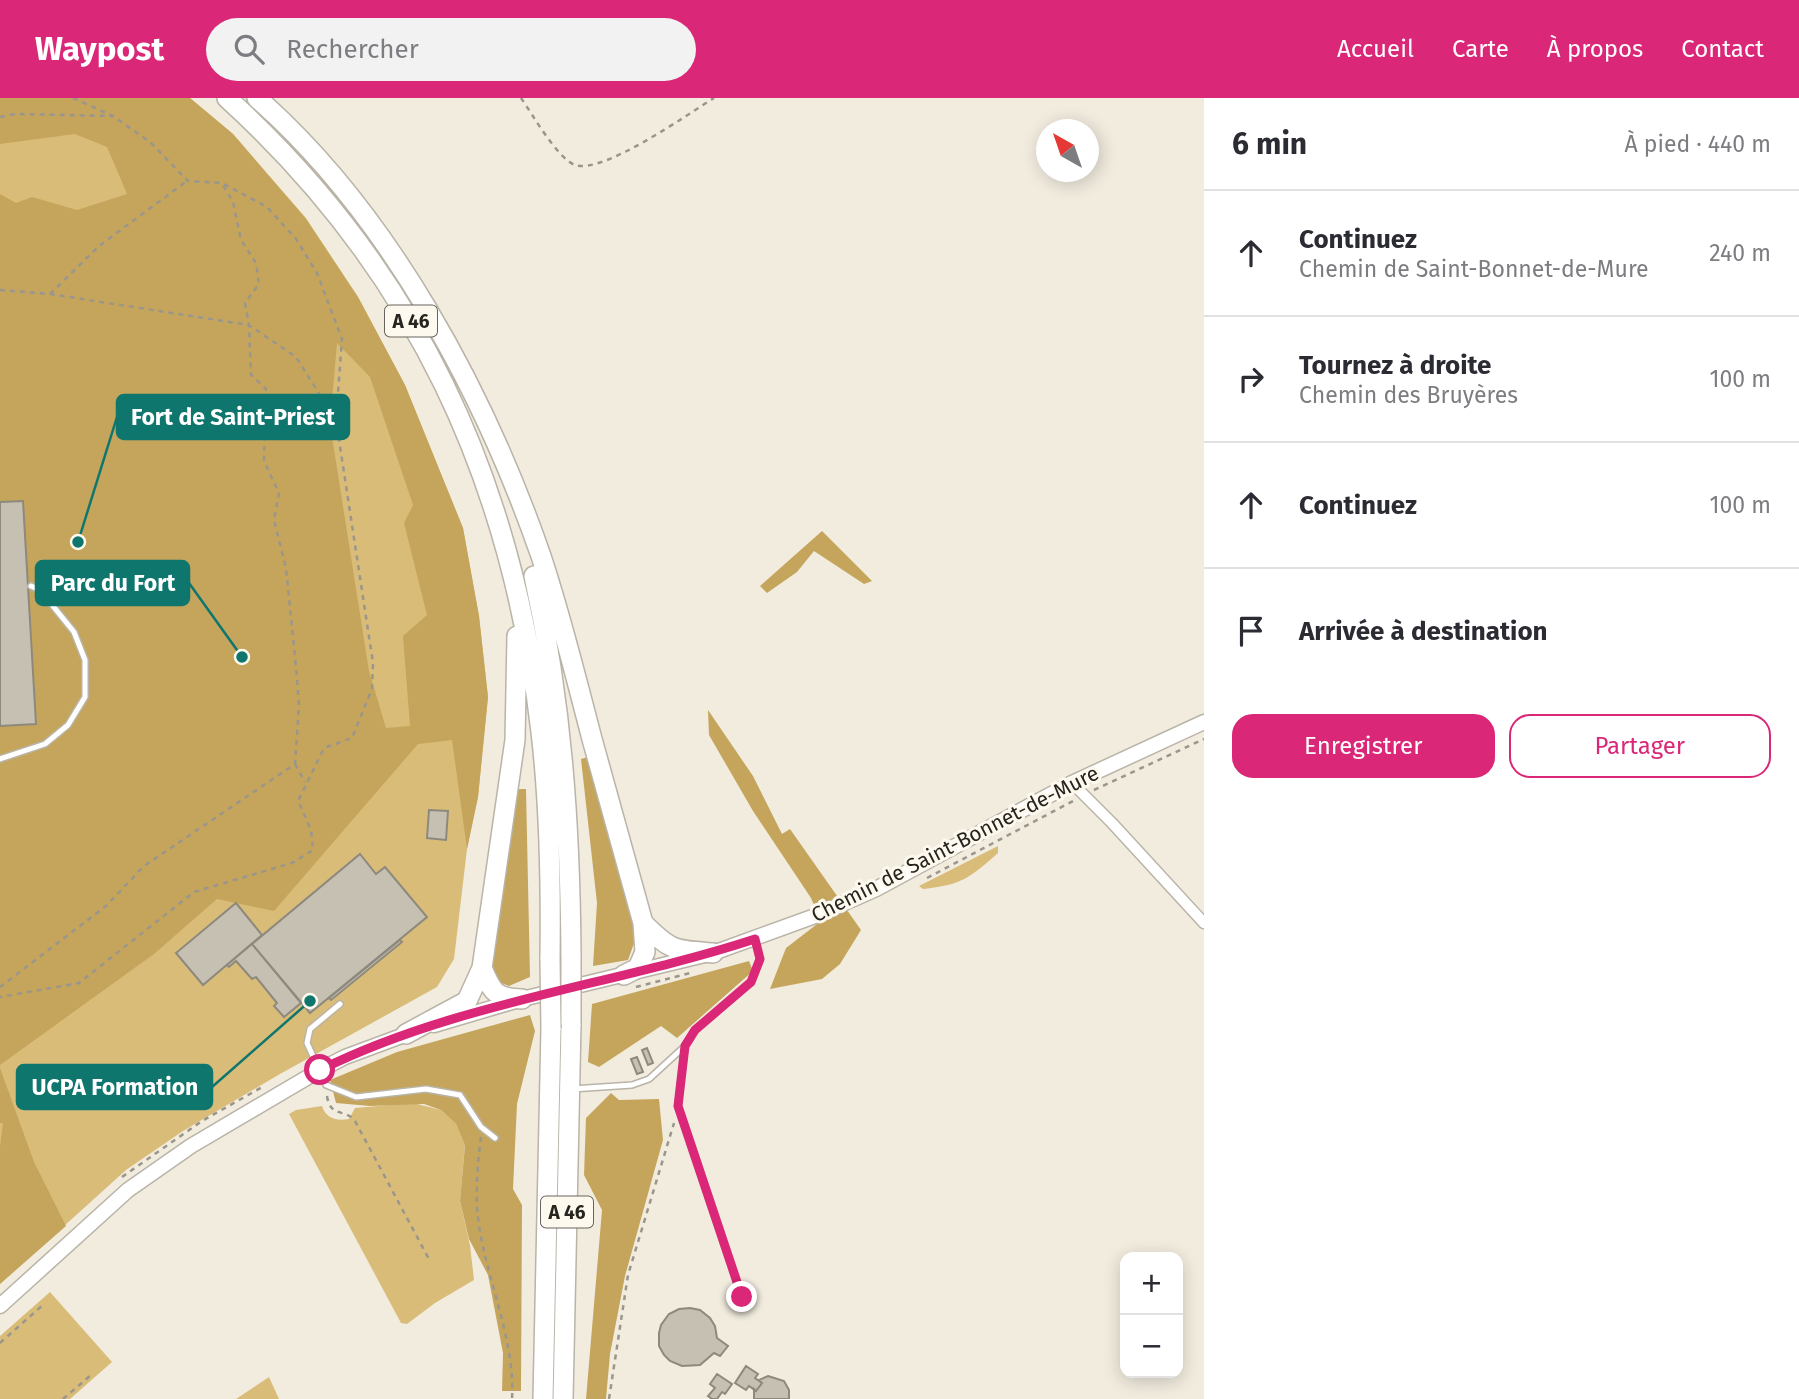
<!DOCTYPE html>
<html lang="fr">
<meta charset="utf-8">
<style>
body{margin:0;font-family:"Fira Sans",sans-serif;background:#f2f2f3;color:#2b2b33}
.controls{position:absolute;right:21px;bottom:21px;display:grid;overflow:hidden;border-radius:14px;box-shadow:0 4px 18px #0003}
.controls button{width:63px;height:63px;display:grid;place-items:center;padding:0;border:0;border-bottom:2px solid #e1e1e2;background:#fff;color:#2b2b33;font:35px sans-serif}
.compass{position:absolute;left:1036px;top:21px;width:63px;height:63px;border-radius:50%;background:#fff;box-shadow:0 4px 18px #0003;rotate:320deg}
.stop{position:absolute;width:21px;height:21px;margin:-16px;border:5px solid #db2777;border-radius:50%;background:#fff}
.stop.end{background:#db2777;border-color:#fff;box-shadow:0 2px 7px #0008}
.list{margin:0;padding:0;list-style:none}
h2{display:flex;justify-content:space-between;align-items:center;height:91px;margin:0;padding:0 28px;font-size:30px}
h2 small{font-size:23px;font-weight:400;color:#7c7c81}
.list li{display:grid;grid-template-columns:46px 1fr auto;gap:21px;align-items:center;box-sizing:border-box;height:126px;padding:0 28px;border-top:2px solid #e1e1e2}
.list b{display:block;font-size:26px;white-space:nowrap}
.list p{margin:0;font-size:23px;white-space:nowrap;color:#7c7c81}
.list em{font-size:23px;font-style:normal;color:#7c7c81}
.actions{display:flex;gap:14px;padding:21px 28px}
.actions a{flex:1;padding:16px 0;border:2px solid #db2777;border-radius:21px;text-align:center;font-size:24px;color:#db2777}
.actions .main{background:#db2777;color:#fff}
.icon{flex:none;width:38px;height:38px;fill:none;stroke:currentColor;stroke-width:2;stroke-linecap:round;stroke-linejoin:round}
.map{position:relative;flex:none;width:1204px;height:1301px;overflow:hidden}
header{display:flex;align-items:center;gap:42px;box-sizing:border-box;height:98px;padding:0 35px;background:#db2777;color:#fff}
header strong{font-size:33px}
nav{display:flex;gap:38px;margin-inline-start:auto;font-size:24px}
.search{width:490px;height:63px;background:#f2f2f3;display:flex;align-items:center;gap:18px;box-sizing:border-box;padding:0 24px;border-radius:38px;color:#7c7c81;font-size:26px}
main{display:flex}
aside{flex:1;background:#fff}
.map>svg:first-child{display:block}
.green{fill:#dabc79}
.forest{fill:#c5a55b;fill-rule:evenodd}
.building{fill:#c6c0b3;stroke:#8e897d;stroke-width:2}
.lines{fill:none;stroke-linecap:round;stroke-linejoin:round}
.lane-casing{stroke:#b9b4a7;stroke-width:8}
.street-casing{stroke:#b9b4a7;stroke-width:13}
.secondary-casing{stroke:#b9b4a7;stroke-width:17}
.highway-casing{stroke:#b9b4a7;stroke-width:22}
.path{stroke:#9a968c;stroke-width:2.5;stroke-dasharray:5 5;stroke-linecap:butt}
.lane{stroke:#fff;stroke-width:5}
.street{stroke:#fff;stroke-width:10}
.secondary{stroke:#fff;stroke-width:14}
.highway{stroke:#fff;stroke-width:19}
.highway-bridge-casing{stroke:#b9b4a7;stroke-width:22;stroke-linecap:butt}
.highway-bridge{stroke:#fff;stroke-width:19}
.route{stroke:#db2777;stroke-width:9}
.labels{text-anchor:middle;stroke-width:6;stroke-linejoin:round;paint-order:stroke}
.shield{fill:#fef9ef;stroke:#67645d;stroke-width:2}
.shield-label{font-size:19px;font-weight:bold;fill:#26241f}
.street-label{font-size:21px;fill:#26241f;stroke:#fef9ef}
.leader{fill:none;stroke:#0f766e;stroke-width:2.5}
.callout-dot{fill:#0f766e;stroke:#fef9ef;stroke-width:2.5}
.callout{fill:#0f766e;stroke:#0f766e;stroke-width:2.5}
.callout-label{font-size:23px;text-anchor:middle;font-weight:bold;fill:#fff}
</style>
<header>
<strong>Waypost</strong>
<div class="search"><svg class="icon" aria-label="search" viewBox="0 0 24 24"><circle cx="10" cy="10" r="6"/><path d="M15 15l6 6"/></svg>Rechercher</div>
<nav><a>Accueil</a><a>Carte</a><a>À propos</a><a>Contact</a></nav>
</header>
<main>
<div class="map">
<svg width="1204" height="1301" viewBox="0 0 1204 1301">
<rect width="100%" height="100%" fill="#f2ecdf"/>
<path class="green" d="M0,0H190L233,36L306,120L358,199L405,287L463,430L479,518L488,599L478,699L467,751L454,861L437,889L280,976L183,1033L126,1072L0,1186Z
M998,748V755C970,780 961,787 923,791L919,788Z
M413,1005L441,1012L456,1026L465,1046L460,1103L470,1147L474,1182L435,1205L407,1226L401,1225L289,1016L296,1012L322,1008C326,1021 337,1023 349,1021L355,1010Z
M50,1194L112,1264L70,1301H0V1238Z
M269,1279L279,1301H236Z"/>
<path class="forest" d="M0,0H190L233,36L306,121L358,199L405,287L463,430L479,518L488,599L478,699L467,751L452,642L418,646L274,813L217,801L154,856L0,967V96L16,105L32,99L77,112L127,96L107,49L75,36L0,46ZM337,245L370,279L413,407L404,425L427,517L403,538L410,628L386,630L369,573L330,326Z
M822,433L872,483L864,486L814,453L797,474L767,495L760,488Z
M708,612L753,678L782,736L790,731L861,832L840,866L822,881L770,891L786,850L821,823L811,800L753,713L709,637Z
M588,659L637,837L628,862L593,868L597,805L581,661Z
M518,691H526L530,879L509,888L496,883L491,860Z
M749,863L753,873L677,940L661,928L599,969L588,964L592,906Z
M530,917L535,933L517,1006L513,1091L522,1107L521,1293H502L503,1255L488,1177L469,1141L460,1103L465,1047L456,1026L441,1012L424,1006L370,1008L336,1005L330,982L397,954Z
M0,970L34,1064L66,1128L0,1186V1049L3,1025H0Z
M611,995L619,1002L659,1001L663,1042L625,1178L610,1256L606,1301H586L602,1112L584,1077L586,1020Z"/>
<path class="building" d="M23,403L36,626L0,628V404Z
M429,712L448,713L446,742L427,740Z
M360,756L376,776L385,769L427,819L310,915L252,846Z
M236,805L262,837L203,887L176,855Z
M400,842L402,844L331,902L329,900Z
M252,846L301,905L284,919L274,908L277,905L256,879L252,881L236,863L229,869L227,867Z
M647,950L653,965L648,967L642,952Z
M637,959L643,974L637,976L631,961Z
M690,1210L700,1212L710,1220L715,1228L717,1240L728,1248L720,1258L714,1255L700,1267L682,1268L670,1263L664,1257L659,1248V1235L661,1227L669,1216L679,1211Z
M746,1268L758,1276L755,1280L762,1285L756,1293L749,1288L746,1292L735,1285Z
M717,1276L732,1286L725,1296L722,1294L717,1301H712L708,1298L715,1290L710,1286Z
M768,1278L784,1283L789,1292V1301H754V1291L756,1293L762,1285L759,1282Z"/>
<g class="lines">
<defs>
<path id="lane" d="M0,661L45,646L68,627L85,599V562L74,534L40,492L31,488
M340,906L310,931L307,945L326,987L356,999L426,991L460,997L481,1029L495,1040
M572,991L632,987L649,981L685,948
M742,1199L678,1008L685,948L695,932L751,884L760,861L755,842"/>
<path id="street" d="M1072,685L1112,725L1204,825"/>
<path id="secondary" d="M434,927L522,901L713,855L815,818L876,791L1072,685L1204,624
M0,1208L128,1092L191,1048L320,972L345,959L415,933"/>
<path id="highway" d="M227,0C416,172 512,381 541,634C550,710 551,785 550,861
M257,0C389,116 484,294 541,458C561,518 576,580 592,641C609,703 626,764 643,825L645,854L638,870L624,877
M534,478C562,605 570,726 571,856
M643,825C671,853 673,852 713,855
M482,870C492,894 495,900 522,901
M406,936L467,903L482,870L515,642L517,538
M543,1301L551,930
M563,1301L571,926"/>
</defs>
<use href="#lane" class="lane-casing"/>
<use href="#street" class="street-casing"/>
<use href="#secondary" class="secondary-casing"/>
<use href="#highway" class="highway-casing"/>
<path class="path" d="M73,0L113,18L150,44L188,83L222,85L267,109L296,141L317,175L342,241L336,322
M521,0C533,17 557,60 575,67C602,77 688,16 714,0
M0,19L15,16L112,18
M0,192L50,196L249,227L296,259L336,322L373,565L372,591L352,640L324,650L298,703L311,732L313,752L292,765L194,794L79,885L0,899
M50,196L99,148L187,83
M295,666L305,684
M1094,692L1204,641
M927,780L1073,703
M0,889L106,808L144,768L295,666L299,607L296,569L286,470L274,422L279,395L264,363L266,291L251,277L249,227L245,205L259,186L256,165L241,142L233,104L222,85
M636,889L694,874
M327,998C330,1020 345,1010 355,1023L430,1163
M481,1039C478,1062 476,1086 477,1109C481,1171 516,1238 512,1301
M122,1079L202,1023L264,988
M0,1245L44,1206
M63,1301L91,1277
M609,1301L628,1177L674,1025"/>
<use href="#lane" class="lane"/>
<use href="#street" class="street"/>
<use href="#secondary" class="secondary"/>
<use href="#highway" class="highway"/>
<defs>
<path id="highway-bridge" d="M550,861L551,930
M571,926V856"/>
</defs>
<use href="#highway-bridge" class="highway-bridge-casing"/>
<use href="#highway-bridge" class="highway-bridge"/>
</g>
<g class="lines">
<path class="route" d="M320,972C457,904 611,888 755,841L760,861L751,884L695,932L685,948L678,1008L742,1199"/>
</g>
<g class="labels">
<g class="shield">
<rect x="385" y="207.5" width="52" height="31" rx="5"/>
<rect x="541" y="1098.5" width="52" height="31" rx="5"/>
</g>
<g class="shield-label">
<text x="411" y="230">A 46</text>
<text x="567" y="1121">A 46</text>
</g>
<g class="street-label">
<text transform="translate(955 746) rotate(-27)" y="7">Chemin de Saint-Bonnet-de-Mure</text>
</g>
</g>
<path class="leader" d="M78 444L117 319M242 559L189 485M310 903L212 989"/>
<g class="callout-dot">
<circle cx="78" cy="444" r="7"/>
<circle cx="242" cy="559" r="7"/>
<circle cx="310" cy="903" r="7"/>
</g>
<g class="callout">
<rect x="117" y="297" width="232" height="44" rx="7"/>
<rect x="36" y="463" width="153" height="44" rx="7"/>
<rect x="17" y="967" width="195" height="44" rx="7"/>
</g>
<g class="callout-label">
<text x="233" y="327">Fort de Saint-Priest</text>
<text x="113" y="493">Parc du Fort</text>
<text x="115" y="997">UCPA Formation</text>
</g>
</svg>
<div class="controls">
<button>+</button>
<button>−</button>
</div>
<svg class="compass" viewBox="-18 -18 36 36"><path d="M0-13l5 13h-10z" fill="#e53935"/><path d="M0 13l5-13h-10z" fill="#7c7c81"/></svg>
<div class="stop" style="left:320px;top:972px"></div>
<div class="stop end" style="left:742px;top:1199px"></div>
</div>
<aside>
<h2>6 min<small>À pied · 440 m</small></h2>
<ul class="list">
<li><svg class="icon" aria-label="ahead" viewBox="0 0 24 24"><path d="M12 20V5M6 11l6-6 6 6"/></svg><div><b>Continuez</b><p>Chemin de Saint-Bonnet-de-Mure</p></div><em>240 m</em></li>
<li><svg class="icon" aria-label="right" viewBox="0 0 24 24"><path d="M7 20v-9h11M14 6l5 5-5 5"/></svg><div><b>Tournez à droite</b><p>Chemin des Bruyères</p></div><em>100 m</em></li>
<li><svg class="icon" aria-label="ahead" viewBox="0 0 24 24"><path d="M12 20V5M6 11l6-6 6 6"/></svg><div><b>Continuez</b></div><em>100 m</em></li>
<li><svg class="icon" aria-label="arrive" viewBox="0 0 24 24"><path d="M6 21V4h12l-3 4 3 4H6"/></svg><div><b>Arrivée à destination</b></div></li>
</ul>
<div class="actions"><a class="main">Enregistrer</a><a>Partager</a></div>
</aside>
</main>
